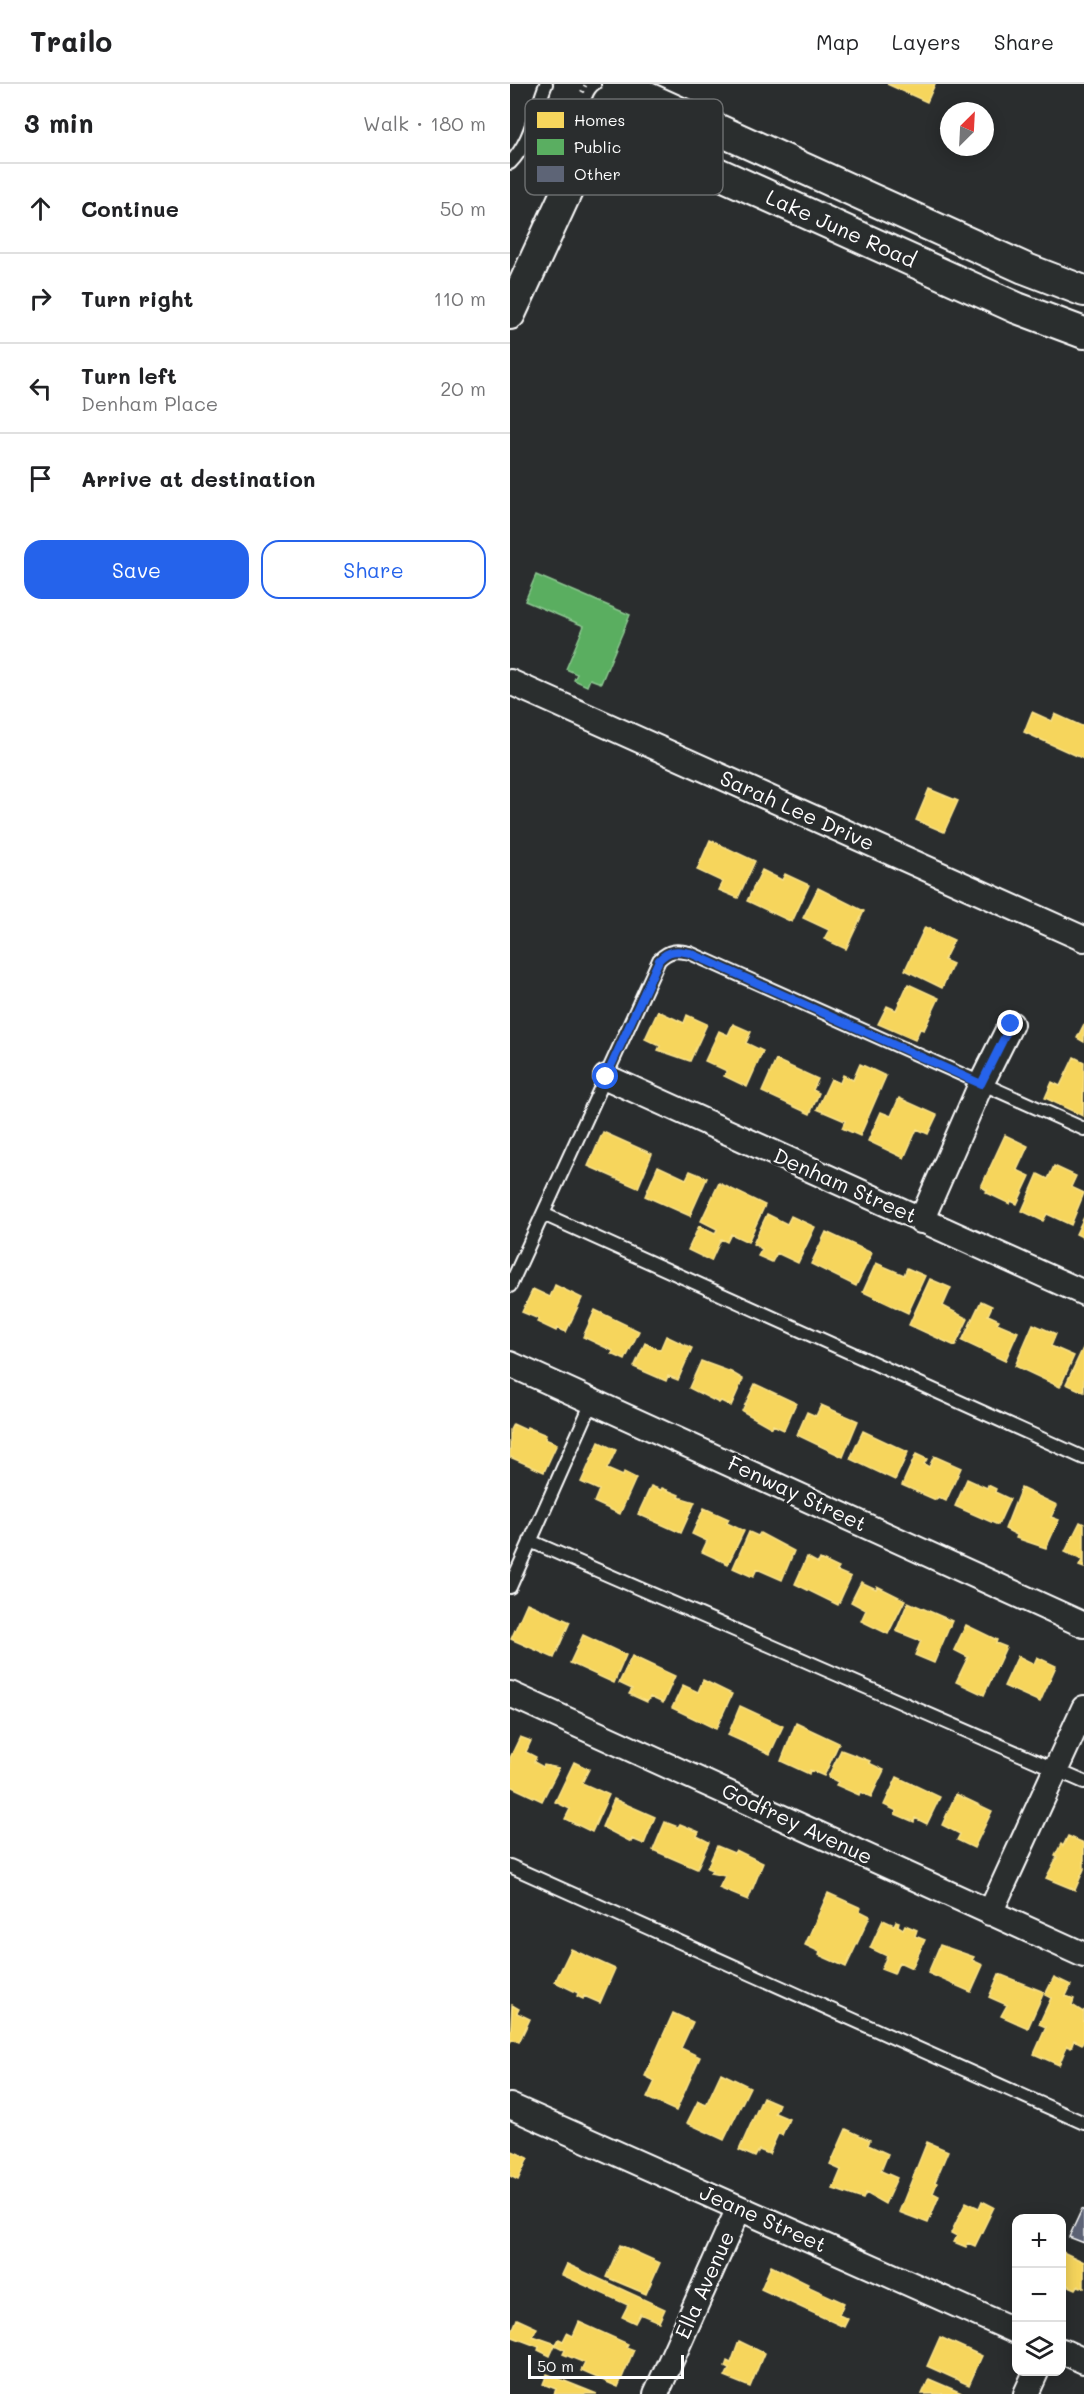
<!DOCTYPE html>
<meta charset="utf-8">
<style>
body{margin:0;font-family:Mali,sans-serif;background:#f2f2f2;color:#202124}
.controls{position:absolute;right:18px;bottom:18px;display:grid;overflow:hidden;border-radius:12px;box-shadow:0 3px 15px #0003}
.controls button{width:54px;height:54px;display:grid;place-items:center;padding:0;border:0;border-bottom:2px solid #e0e0e0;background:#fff;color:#202124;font:30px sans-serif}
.compass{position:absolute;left:430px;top:18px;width:54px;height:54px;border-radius:50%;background:#fff;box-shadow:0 3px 15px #0003;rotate:24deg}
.scale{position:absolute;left:18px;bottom:15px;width:156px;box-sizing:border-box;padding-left:6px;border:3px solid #fff;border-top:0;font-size:16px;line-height:21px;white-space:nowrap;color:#fff;-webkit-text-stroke:4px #2a2d2e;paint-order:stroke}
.stop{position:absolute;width:18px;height:18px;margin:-14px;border:4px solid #2563eb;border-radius:50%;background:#fff}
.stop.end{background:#2563eb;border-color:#fff;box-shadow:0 2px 6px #0008}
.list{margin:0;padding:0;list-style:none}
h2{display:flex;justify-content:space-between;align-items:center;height:78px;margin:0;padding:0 24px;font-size:26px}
h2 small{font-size:20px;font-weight:400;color:#757577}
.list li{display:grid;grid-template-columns:39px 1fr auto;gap:18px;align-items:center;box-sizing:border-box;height:90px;padding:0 24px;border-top:2px solid #e0e0e0}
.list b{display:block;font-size:22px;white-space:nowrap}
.list p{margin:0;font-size:20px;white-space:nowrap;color:#757577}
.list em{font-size:20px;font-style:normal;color:#757577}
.actions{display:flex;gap:12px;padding:18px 24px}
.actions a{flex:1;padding:14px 0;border:2px solid #2563eb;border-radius:18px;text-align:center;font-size:21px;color:#2563eb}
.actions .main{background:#2563eb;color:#fff}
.icon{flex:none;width:33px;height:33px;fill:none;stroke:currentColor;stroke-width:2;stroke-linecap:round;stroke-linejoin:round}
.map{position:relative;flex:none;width:574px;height:2310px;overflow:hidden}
header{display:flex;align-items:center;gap:36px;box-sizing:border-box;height:84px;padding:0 30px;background:#fff;border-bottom:2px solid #e0e0e0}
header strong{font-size:28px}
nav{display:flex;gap:33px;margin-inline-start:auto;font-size:21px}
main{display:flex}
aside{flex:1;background:#fff}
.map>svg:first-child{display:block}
.homes{fill:#f6d55c;stroke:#f9e28d;stroke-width:1.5}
.public{fill:#5aae61;stroke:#8cc690;stroke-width:1.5}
.building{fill:#5d6476;stroke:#fff;stroke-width:1.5}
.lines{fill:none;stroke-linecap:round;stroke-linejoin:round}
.service-casing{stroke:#fff;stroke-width:16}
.minor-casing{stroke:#fff;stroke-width:28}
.tertiary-casing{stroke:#fff;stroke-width:34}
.path{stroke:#fff;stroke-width:4;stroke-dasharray:1.5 4.5;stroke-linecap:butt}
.service{stroke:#2a2d2e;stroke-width:12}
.minor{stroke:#2a2d2e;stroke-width:24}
.tertiary{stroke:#2a2d2e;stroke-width:30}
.route{stroke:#2563eb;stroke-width:8}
.labels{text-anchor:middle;stroke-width:6;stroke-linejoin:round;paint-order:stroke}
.street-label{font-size:21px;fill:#fff;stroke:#2a2d2e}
.key{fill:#2a2d2e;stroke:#6a6c6d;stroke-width:1.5}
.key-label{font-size:16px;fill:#fff}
</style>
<header>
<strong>Trailo</strong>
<nav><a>Map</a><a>Layers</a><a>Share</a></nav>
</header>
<main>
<aside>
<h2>3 min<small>Walk · 180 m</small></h2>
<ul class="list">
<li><svg class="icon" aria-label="ahead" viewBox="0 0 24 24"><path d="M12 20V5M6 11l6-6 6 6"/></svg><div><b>Continue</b></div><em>50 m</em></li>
<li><svg class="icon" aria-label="right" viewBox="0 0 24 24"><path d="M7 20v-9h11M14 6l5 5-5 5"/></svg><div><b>Turn right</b></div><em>110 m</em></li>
<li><svg class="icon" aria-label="left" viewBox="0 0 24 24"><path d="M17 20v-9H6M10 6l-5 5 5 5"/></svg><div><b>Turn left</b><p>Denham Place</p></div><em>20 m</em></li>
<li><svg class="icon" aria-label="arrive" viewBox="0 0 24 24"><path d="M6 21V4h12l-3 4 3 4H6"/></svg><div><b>Arrive at destination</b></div></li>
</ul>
<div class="actions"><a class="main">Save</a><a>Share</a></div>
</aside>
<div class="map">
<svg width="574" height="2310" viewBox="0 0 574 2310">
<rect width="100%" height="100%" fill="#2a2d2e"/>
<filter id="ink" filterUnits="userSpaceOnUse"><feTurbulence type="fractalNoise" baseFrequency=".0167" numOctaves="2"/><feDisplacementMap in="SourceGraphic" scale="12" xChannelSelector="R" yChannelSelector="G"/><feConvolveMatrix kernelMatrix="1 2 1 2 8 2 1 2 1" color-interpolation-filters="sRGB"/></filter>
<g filter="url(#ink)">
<path class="homes" d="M377,0H425L417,18Z
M522,628L542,637L545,630L574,643V675L514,648Z
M419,705L448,717L434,748L406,736Z
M200,756L245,777L228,814L209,806L213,798L187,786Z
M252,786L272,796L275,790L299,801L282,838L237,817Z
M308,804L354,827L336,865L314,855L319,846L293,834Z
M415,843L444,856L434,876L443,880L432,904L395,886Z
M398,900L429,914L414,946L410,945L405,956L368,940L377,922L386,926Z
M148,927L174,939L177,931L197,940L180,977L148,966L150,962L135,955Z
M223,940L241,948L236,959L253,967L237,1003L214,992L217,987L195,977L209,947L218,951Z
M574,940V958L567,954Z
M564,973L574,978L573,1032L535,1014L542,998L550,1002Z
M266,976L308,995L303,1006L309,1009L300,1030L252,1008Z
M350,980L376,992L350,1052L332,1044L335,1037L307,1025L321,995L330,999L333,991L343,996Z
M389,1014L427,1031L418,1050L407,1045L394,1074L358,1057L371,1028L381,1032Z
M93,1048L142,1070L128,1104L78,1082Z
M495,1051L518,1062L507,1086L520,1092L507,1120L501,1117L500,1120L475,1108L477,1106L471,1103Z
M148,1082L176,1095L180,1087L197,1094L180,1132L135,1112Z
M544,1082L566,1092L561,1103L574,1109L561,1141L537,1130L533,1137L512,1127L528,1090L538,1095Z
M209,1099L255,1121L238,1158L221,1150L217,1158L211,1155L201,1177L178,1166L189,1142L205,1150L207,1145L191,1137Z
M257,1130L277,1140L281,1132L305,1143L288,1179L267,1169L262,1178L248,1172L252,1165L243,1160Z
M574,1133V1154L566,1150Z
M316,1148L362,1169L346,1202L301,1180Z
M366,1179L394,1191L397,1184L415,1192L398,1229L353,1208Z
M420,1195L441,1204L433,1222L458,1235L445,1262L399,1241Z
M45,1201L72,1214L56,1248L47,1244L46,1247L27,1238L29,1235L12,1228L23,1205L40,1213Z
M471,1217L482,1222L478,1231L489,1236L487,1239L508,1248L495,1277L452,1257Z
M85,1226L129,1247L115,1276L102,1270L103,1267L73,1253Z
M523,1240L546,1250L541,1262L564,1272L550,1303L505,1282Z
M156,1252L182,1264L168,1296L158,1292L156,1297L124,1283L135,1259L150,1266Z
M573,1264L574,1265V1308L556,1300Z
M191,1277L221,1288L233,1295L221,1322L211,1317L209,1319L179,1304Z
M245,1300L286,1319L274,1346L263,1341L262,1344L232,1327Z
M311,1321L348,1337L333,1373L287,1351L297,1328L306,1332Z
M3,1340L16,1346L17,1343L36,1351L35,1355L47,1360L34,1388L0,1373V1346Z
M353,1347L398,1368L385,1396L340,1375Z
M89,1358L106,1366L97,1385L113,1392L114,1388L126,1394L110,1430L84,1418L89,1406L71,1398Z
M406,1370L417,1375L414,1380L419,1383L424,1372L451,1384L436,1417L428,1413L426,1416L392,1401Z
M457,1395L477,1404L478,1401L486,1405L485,1408L500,1415L488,1441L445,1422Z
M141,1402L151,1406L152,1404L169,1411L168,1413L185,1418L171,1449L128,1430Z
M511,1404L547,1421L541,1433L549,1436L536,1464L506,1454L507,1451L495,1445Z
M194,1424L219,1435L217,1439L234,1447L218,1480L192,1468L197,1457L182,1450Z
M570,1438L574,1440V1484L569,1482L572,1476L555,1468Z
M239,1448L248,1452L250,1449L284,1467L272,1496L247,1485L243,1493L223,1484Z
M297,1473L308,1479L310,1475L329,1484L327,1487L341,1493L328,1521L285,1500Z
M351,1498L366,1505L367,1502L395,1516L378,1550L351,1537L356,1526L341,1518Z
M398,1518L442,1537L424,1579L405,1571L411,1557L386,1547Z
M17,1519L60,1538L44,1574L1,1555Z
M456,1541L487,1556L486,1559L496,1563L474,1611L446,1598L458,1573L444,1566Z
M73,1551L116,1571L104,1599L60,1579Z
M122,1572L165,1592L153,1619L140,1613L137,1618L119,1610L122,1605L109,1599Z
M508,1572L524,1580L527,1573L546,1582L530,1618L494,1602Z
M193,1596L222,1610L206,1645L162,1624L173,1601L188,1608Z
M230,1622L273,1642L260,1670L218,1651Z
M286,1639L329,1659L314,1692L300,1686L299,1690L271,1677Z
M10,1653L21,1657L16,1668L26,1673L24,1678L33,1683L34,1681L49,1684L32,1717L0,1702V1674Z
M331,1666L360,1677L359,1679L374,1686L361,1713L350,1708L349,1711L326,1701L328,1698L318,1693Z
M64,1678L79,1685L72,1699L99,1711L82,1748L55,1735L60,1725L45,1718Z
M387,1693L430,1713L417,1740L405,1734L404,1738L385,1730L387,1727L374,1721Z
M446,1710L482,1727L464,1764L447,1756L450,1750L432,1741Z
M104,1715L145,1733L134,1760L122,1755L121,1758L92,1743Z
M155,1738L168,1743L170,1740L189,1748L187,1752L199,1758L187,1785L143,1766Z
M558,1752L574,1759V1785L565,1806L536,1794L547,1773L545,1772L551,1760L553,1762Z
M207,1762L224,1769L226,1766L253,1779L238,1816L209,1804L215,1792L200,1789L202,1786L197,1784Z
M318,1809L351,1824L350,1827L360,1832L336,1883L309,1871L310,1868L295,1861Z
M373,1836L384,1841L386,1837L389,1838L388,1842L393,1845L395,1841L407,1846L405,1852L415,1856L402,1884L389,1878L384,1890L371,1885L377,1872L360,1864Z
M430,1861L464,1873L462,1876L473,1881L461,1908L418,1889Z
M61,1865L105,1885L90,1919L74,1912L73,1915L67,1912L68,1909L45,1898Z
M489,1890L534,1908L518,1944L491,1932L497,1921L479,1913Z
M544,1893L561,1901L556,1912L564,1915L562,1921L573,1928L574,1926V1956L572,1960L564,1956L561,1964L557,1962L549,1981L524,1970L536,1943L529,1940L541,1914L535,1911Z
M2,1921L9,1925L7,1929L20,1935L9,1958L2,1955L0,1959Z
M163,1929L183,1938L171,1964L190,1973L166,2027L137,2014L145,1997L135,1992Z
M211,1989L240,2003L214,2056L177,2039L188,2017L196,2021Z
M253,2013L269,2020L265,2029L279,2035L272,2051L268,2050L259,2070L249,2066L245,2073L229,2066Z
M336,2045L360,2056L358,2061L378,2070L371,2087L387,2094L375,2120L356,2109L353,2115L323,2105L331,2086L320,2081Z
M417,2058L438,2067L425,2098L427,2099L423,2109L429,2112L418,2139L389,2128Z
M0,2066L18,2074L8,2096L0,2092Z
M472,2117L484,2123L465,2162L458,2159L456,2163L444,2158L447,2152L441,2149L456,2118L469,2124Z
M110,2161L150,2179L136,2210L96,2193Z
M553,2168L574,2178V2204L568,2202L566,2205L552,2199Z
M57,2180L155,2225L149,2238L130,2230L125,2239L112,2233L118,2221L52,2191Z
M261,2182L298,2200L297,2202L334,2219L329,2231L338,2235L334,2243L251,2205Z
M7,2235L27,2244L23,2252L46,2260L49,2255L53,2257L57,2249L63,2252L69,2238L118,2260L116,2263L124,2266L108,2303L71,2287L75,2279L53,2270L55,2266L45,2261L40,2272L28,2266L29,2263L0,2252Z
M430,2253L472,2272L459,2301L417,2282Z
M229,2257L254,2269L240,2303L215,2293L219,2285L215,2283L217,2277L221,2279Z
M37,2290L87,2310H44L46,2305L33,2300Z
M419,2295L454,2310H412Z"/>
<path class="public" d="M26,491L120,531L91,599L80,595L77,602L64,596L67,590L56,585L74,542L15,517Z"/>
<path class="building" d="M572,2125L574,2126V2159L559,2153Z"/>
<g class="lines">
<defs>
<path id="service" d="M0,79C21,58 25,27 36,0
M33,1130L574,1374
M0,1202L149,876C159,866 166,866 180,869L574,1045
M20,1457L574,1698
M0,1503L83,1316
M0,1782L574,2039"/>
<path id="minor" d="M0,598L574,855
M96,993L574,1209
M411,1137L471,1000L501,940
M0,1280L574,1541
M0,1610L574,1871
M480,1829L574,1624
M0,2022L506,2247
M552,2267L574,2277
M146,2310L229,2124
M516,2310L526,2288"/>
<path id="tertiary" d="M107,0L514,184L574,207
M90,36L507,224L574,249
M0,230L98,18"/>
</defs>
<use href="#service" class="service-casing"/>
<use href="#minor" class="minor-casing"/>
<use href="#tertiary" class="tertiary-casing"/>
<path class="path" d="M72,8L76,0"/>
<use href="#service" class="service"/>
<use href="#minor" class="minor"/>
<use href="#tertiary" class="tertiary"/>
</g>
</g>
<g class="lines" filter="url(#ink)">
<path class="route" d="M96,993L149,876C159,866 166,866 180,869L471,1000L501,940"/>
</g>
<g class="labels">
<g class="street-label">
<text transform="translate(331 145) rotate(24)" y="7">Lake June Road</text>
<text transform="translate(287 727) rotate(24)" y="7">Sarah Lee Drive</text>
<text transform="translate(335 1102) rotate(24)" y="7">Denham Street</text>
<text transform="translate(287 1410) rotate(25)" y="7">Fenway Street</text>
<text transform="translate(287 1740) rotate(25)" y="7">Godfrey Avenue</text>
<text transform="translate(253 2135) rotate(24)" y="7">Jeane Street</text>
<text transform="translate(195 2201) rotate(-66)" y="7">Ella Avenue</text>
</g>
</g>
<rect x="15" y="15" width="198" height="96" rx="9" class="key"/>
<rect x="27" y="28" width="27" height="16" fill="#f6d55c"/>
<rect x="27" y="55" width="27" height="16" fill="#5aae61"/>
<rect x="27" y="82" width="27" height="16" fill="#5d6476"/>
<g class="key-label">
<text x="64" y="42">Homes</text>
<text x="64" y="69">Public</text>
<text x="64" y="96">Other</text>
</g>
</svg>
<div class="controls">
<button>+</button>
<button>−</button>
<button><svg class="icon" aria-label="layers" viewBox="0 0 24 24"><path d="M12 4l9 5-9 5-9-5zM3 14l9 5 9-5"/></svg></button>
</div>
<svg class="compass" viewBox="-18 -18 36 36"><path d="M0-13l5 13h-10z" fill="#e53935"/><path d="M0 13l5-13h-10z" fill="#757577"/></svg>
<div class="scale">50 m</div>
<div class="stop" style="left:96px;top:993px"></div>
<div class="stop end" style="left:501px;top:940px"></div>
</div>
</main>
